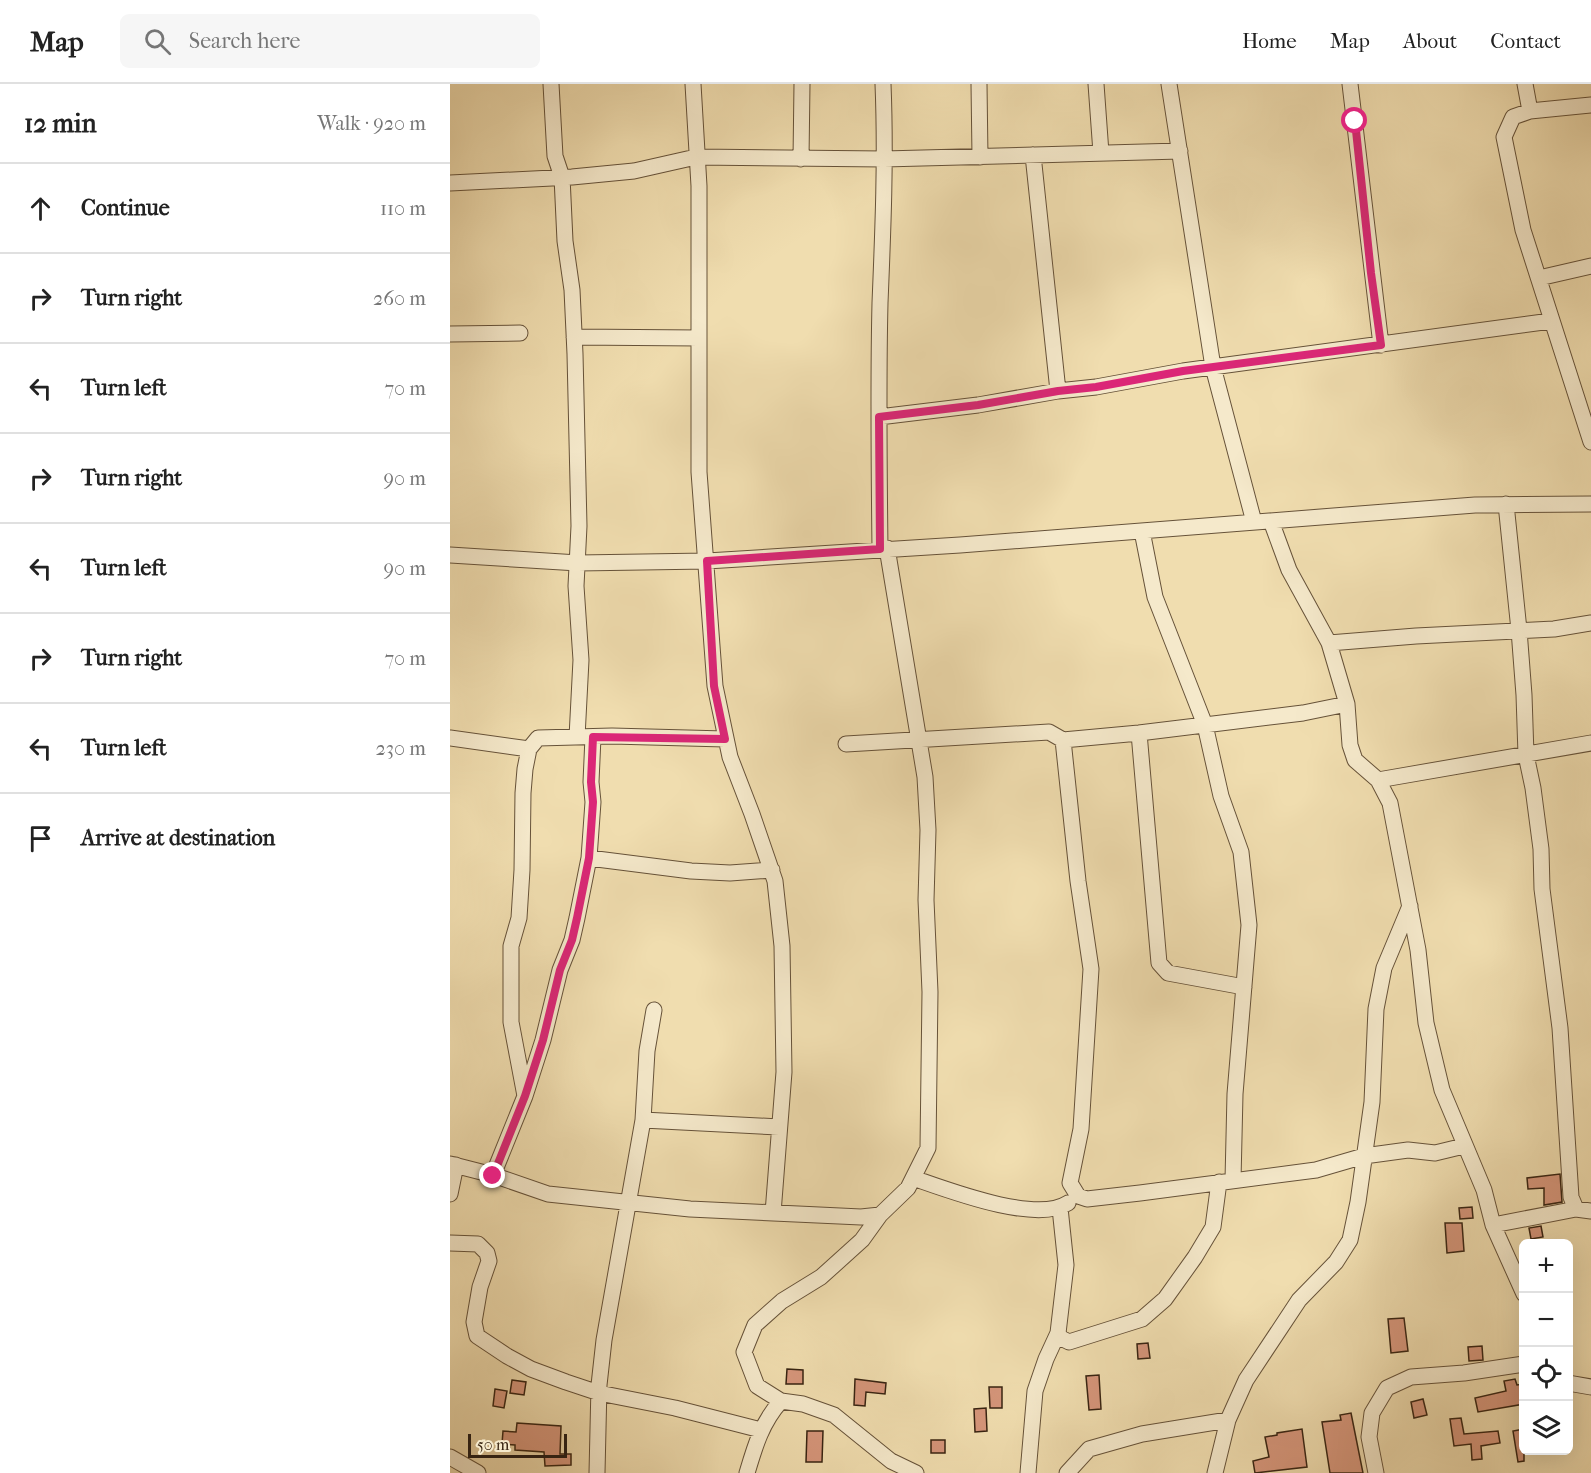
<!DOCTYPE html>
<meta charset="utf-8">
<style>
body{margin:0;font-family:"IM FELL French Canon",serif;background:#f6f6f6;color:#222}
.controls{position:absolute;right:18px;bottom:18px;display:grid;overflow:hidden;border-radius:9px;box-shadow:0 6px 24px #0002}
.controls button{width:54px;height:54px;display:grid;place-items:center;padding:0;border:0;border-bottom:2px solid #e0e0e0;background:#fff;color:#222;font:30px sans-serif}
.scale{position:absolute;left:18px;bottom:15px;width:99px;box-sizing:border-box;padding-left:6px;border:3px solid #382412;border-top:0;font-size:16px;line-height:21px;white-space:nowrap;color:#382412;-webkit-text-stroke:4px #f5e9cb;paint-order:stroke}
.stop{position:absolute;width:18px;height:18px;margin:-14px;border:4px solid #db2777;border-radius:50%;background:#fff}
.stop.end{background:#db2777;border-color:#fff;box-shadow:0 2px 6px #0008}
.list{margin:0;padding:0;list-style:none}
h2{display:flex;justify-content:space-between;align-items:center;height:78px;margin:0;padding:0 24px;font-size:26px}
h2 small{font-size:20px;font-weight:400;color:#767676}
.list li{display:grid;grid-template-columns:39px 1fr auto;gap:18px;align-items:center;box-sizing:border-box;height:90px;padding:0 24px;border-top:2px solid #e0e0e0}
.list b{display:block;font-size:22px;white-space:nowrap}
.list em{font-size:20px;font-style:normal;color:#767676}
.icon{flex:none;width:33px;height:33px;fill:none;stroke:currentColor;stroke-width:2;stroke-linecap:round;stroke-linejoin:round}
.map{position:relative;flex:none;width:1141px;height:1389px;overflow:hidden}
header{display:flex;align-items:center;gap:36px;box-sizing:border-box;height:84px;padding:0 30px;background:#fff;border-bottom:2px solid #e0e0e0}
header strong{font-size:28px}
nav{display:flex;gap:33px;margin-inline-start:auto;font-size:21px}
.search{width:420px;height:54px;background:#f6f6f6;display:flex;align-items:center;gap:15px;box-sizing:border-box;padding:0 21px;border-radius:9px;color:#767676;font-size:22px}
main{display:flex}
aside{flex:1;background:#fff}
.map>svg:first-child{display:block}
.building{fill:#d6967b;stroke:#382412;stroke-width:1.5}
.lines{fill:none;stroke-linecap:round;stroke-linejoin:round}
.minor-casing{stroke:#665239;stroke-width:17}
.minor{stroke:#f5e9cb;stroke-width:15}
.route{stroke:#db2777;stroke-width:8}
</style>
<header>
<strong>Map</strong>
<div class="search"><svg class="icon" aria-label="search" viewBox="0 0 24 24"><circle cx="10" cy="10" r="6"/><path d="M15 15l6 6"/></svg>Search here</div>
<nav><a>Home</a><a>Map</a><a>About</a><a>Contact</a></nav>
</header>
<main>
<aside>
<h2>12 min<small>Walk · 920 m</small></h2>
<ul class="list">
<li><svg class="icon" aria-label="ahead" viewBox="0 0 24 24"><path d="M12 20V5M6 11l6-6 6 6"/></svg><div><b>Continue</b></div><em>110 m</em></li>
<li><svg class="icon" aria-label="right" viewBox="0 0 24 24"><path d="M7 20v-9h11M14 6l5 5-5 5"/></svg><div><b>Turn right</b></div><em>260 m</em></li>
<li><svg class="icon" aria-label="left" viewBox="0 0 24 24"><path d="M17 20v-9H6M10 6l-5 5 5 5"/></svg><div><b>Turn left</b></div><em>70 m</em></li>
<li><svg class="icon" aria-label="right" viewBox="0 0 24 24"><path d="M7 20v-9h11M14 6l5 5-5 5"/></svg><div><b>Turn right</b></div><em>90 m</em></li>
<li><svg class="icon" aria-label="left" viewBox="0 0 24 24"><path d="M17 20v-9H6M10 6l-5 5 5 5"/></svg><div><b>Turn left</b></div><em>90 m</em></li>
<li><svg class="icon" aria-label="right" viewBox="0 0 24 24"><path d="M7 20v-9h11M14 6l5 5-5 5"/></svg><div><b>Turn right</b></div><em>70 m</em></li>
<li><svg class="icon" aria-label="left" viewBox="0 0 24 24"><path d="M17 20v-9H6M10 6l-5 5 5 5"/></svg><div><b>Turn left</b></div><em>230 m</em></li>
<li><svg class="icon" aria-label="arrive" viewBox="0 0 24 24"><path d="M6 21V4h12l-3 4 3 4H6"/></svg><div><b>Arrive at destination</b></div></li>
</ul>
</aside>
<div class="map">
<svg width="1141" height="1389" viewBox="0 0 1141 1389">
<rect width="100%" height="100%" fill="#f0ddaf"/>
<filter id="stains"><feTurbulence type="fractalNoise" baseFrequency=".00333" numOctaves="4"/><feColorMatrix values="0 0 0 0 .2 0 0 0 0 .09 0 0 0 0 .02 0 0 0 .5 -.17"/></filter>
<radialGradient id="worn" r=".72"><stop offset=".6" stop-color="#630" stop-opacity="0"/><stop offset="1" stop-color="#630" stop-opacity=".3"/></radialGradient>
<path class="building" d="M1110,1090L1112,1118L1094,1121V1104L1078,1105L1077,1094Z
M1022,1123L1023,1134L1010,1135L1009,1124Z
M995,1139H1012L1014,1167L997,1169Z
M1091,1142L1093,1153L1081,1155L1079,1144Z
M954,1234L958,1267L941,1269L938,1235Z
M698,1259L700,1274L688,1275L687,1260Z
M1032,1262L1033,1276L1019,1277L1018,1263Z
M337,1285L353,1286V1300H336Z
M649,1291L651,1325L639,1326L636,1292Z
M405,1295L436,1299L435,1310L416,1308L415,1322L404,1321Z
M1065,1295L1067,1301L1074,1300V1320L1028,1328L1025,1314L1056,1307L1054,1297Z
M62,1296L76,1298L74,1311L60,1309Z
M539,1303H552V1324H540Z
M45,1305L57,1307L54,1324L43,1322Z
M973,1315L977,1331L964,1334L961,1318Z
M536,1324L537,1347L525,1348L524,1325Z
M901,1329L913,1389H880L872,1338L891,1336L890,1331Z
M1011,1334L1014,1350L1048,1347L1050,1359L1031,1362L1032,1375L1022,1376L1021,1360L1004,1362L1000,1335Z
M67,1339L111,1342L110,1370H121V1381L95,1382L94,1368L65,1366V1361L52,1360L53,1347L66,1348Z
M852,1345L857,1383L805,1389L803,1377L819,1373L815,1353L827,1351V1349Z
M1074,1345V1377L1068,1378L1063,1347Z
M357,1347H373L372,1378H356Z
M481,1356H495V1369H481Z"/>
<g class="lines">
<defs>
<path id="minor" d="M101,0L105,72L112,93L115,157L122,206L125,270L129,442L126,502L131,576L127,653
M243,0L249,102V388L265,602L280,673L302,730L325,797L332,862L334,988L323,1129
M529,0L530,73
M646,0L651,69
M719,0L763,283L804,438
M900,0L931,261
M1075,0L1080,27
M1141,21L1080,27L1063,33L1054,53L1073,146L1141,358
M583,71L608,307L646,303L733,287L1101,237
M351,75L352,0
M0,99L122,93L184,87L246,73L434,75L730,67
M1089,194L1141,182
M0,250L70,249
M124,253L249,254
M429,333L528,321L608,307
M1056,420L1069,546L1074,611L1076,671L1083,704L1091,765L1092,805L1110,944L1121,1113L1126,1125
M821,437L839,486L879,559L897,620L900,661L905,676L928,696L940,719L968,866L976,939L992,1006L1034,1106L1043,1141L1074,1210
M692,447L705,513L755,641L771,712L791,768L799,841L785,1010L783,1096
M430,465C429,383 428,301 430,219C433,146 436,73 433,0
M0,471L128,479L257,477L510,461L1025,421L1141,420
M879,559L966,552L1104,545L1141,539
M689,649L709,879L718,889L794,903
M0,654L79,665
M613,656L628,797L641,885L631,1045L620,1099L628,1112L637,1115L690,1109L866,1086L914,1072L958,1066L985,1069L1014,1062
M396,660L599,648L613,656L689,649L853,629L897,620
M928,696L1141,659
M139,774L241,787L280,789L322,786
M75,1012L61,938V862L69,834L72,786L73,709L75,685L79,665L88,654L162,652L275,655
M193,1036L329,1043
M0,1080L43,1091L98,1110L240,1125L411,1133L430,1131L458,1104L478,1064L480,908L476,816L478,746L475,693L437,464
M43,1091L75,1012L93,956L110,886L122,856L127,834L139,774L143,718L141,698L143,653
M463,1094C498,1106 586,1140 618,1119
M0,1110L6,1081
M430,1131L412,1156L371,1193L332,1217L305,1241L294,1268L307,1302L331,1317L353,1320L384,1331L441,1377L466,1389
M1043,1141L1126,1125L1141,1127
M0,1159L28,1160L37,1169L39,1177L30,1203L24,1238L27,1252L57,1272L81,1285L116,1298L149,1309L225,1324L311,1346
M608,1249L611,1254L619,1258L692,1235L715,1215L745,1173L763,1143L769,1098
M1118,1299L1141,1303
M0,1373L28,1389
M147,1389L149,1301L154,1256L193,1036L197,967L204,926
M297,1389C305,1362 312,1338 331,1317
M578,1389L585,1307L596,1275L608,1249L616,1181L610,1124
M617,1389L639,1365L692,1350L778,1336
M765,1389L778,1336L796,1296L849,1216L886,1178L900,1156L908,1118L922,1018L926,925L934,884L960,822
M926,1389L919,1353L922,1329L937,1304L961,1293L1014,1289L1074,1280"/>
</defs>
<use href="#minor" class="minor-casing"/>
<use href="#minor" class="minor"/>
</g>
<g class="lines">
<path class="route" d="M43,1092L75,1012L93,956L110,886L122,856L127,834L139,774L143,718L141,698L143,653L275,655L264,602L257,477L430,465L429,333L528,321L608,307L646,303L733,287L931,261L921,189L905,37"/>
</g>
<rect width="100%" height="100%" filter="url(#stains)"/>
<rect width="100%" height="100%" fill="url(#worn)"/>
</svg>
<div class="controls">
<button>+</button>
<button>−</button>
<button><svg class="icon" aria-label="locate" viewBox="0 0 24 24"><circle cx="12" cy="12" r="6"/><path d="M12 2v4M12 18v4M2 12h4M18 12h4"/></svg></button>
<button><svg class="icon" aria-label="layers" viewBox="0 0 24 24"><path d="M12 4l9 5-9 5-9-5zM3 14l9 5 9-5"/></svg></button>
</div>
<div class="scale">50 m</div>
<div class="stop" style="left:905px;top:37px"></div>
<div class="stop end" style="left:43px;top:1092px"></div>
</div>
</main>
